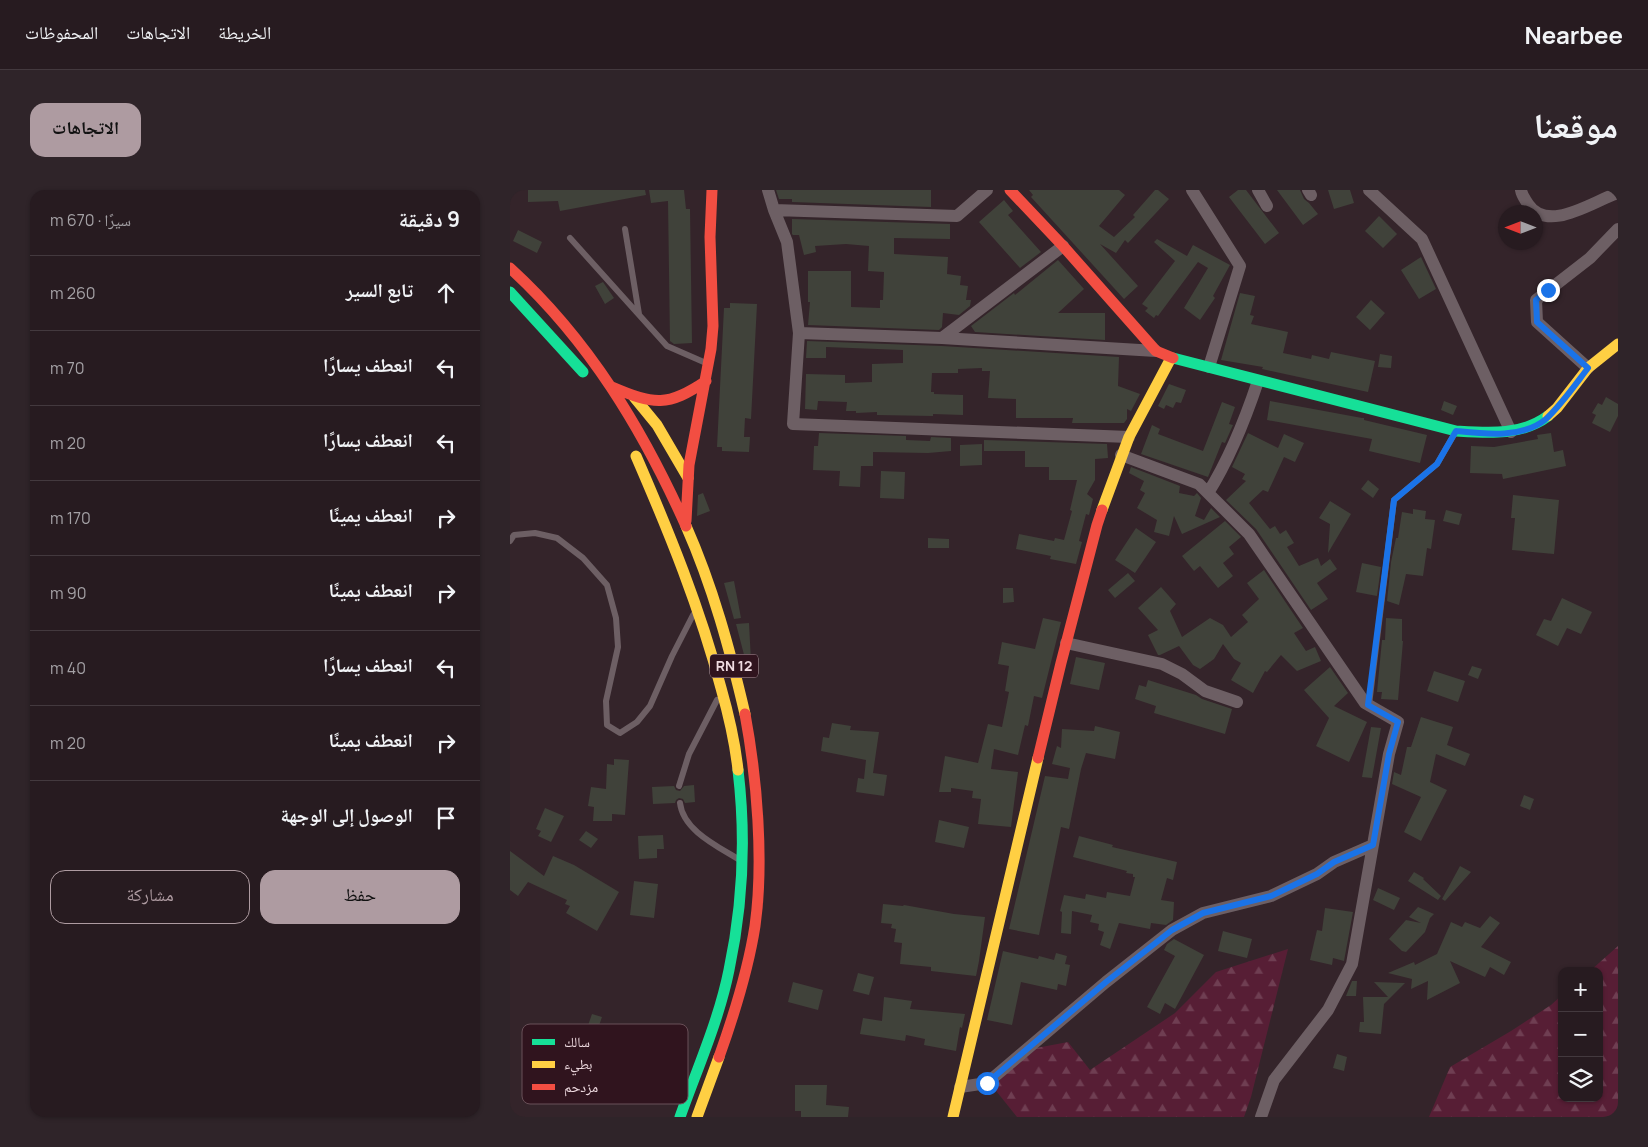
<!DOCTYPE html>
<html lang="ar">
<meta charset="utf-8">
<style>
body{margin:0;font-family:Manrope,"Noto Naskh Arabic",sans-serif;background:#2f2429;color:#f1f3f6;direction:rtl}
.controls{position:absolute;right:15px;bottom:15px;display:grid;overflow:hidden;border-radius:10px;box-shadow:0 1px 4px #0004}
.controls button{width:45px;height:45px;display:grid;place-items:center;padding:0;border:0;border-bottom:1px solid #43393e;background:#271b20;color:#f1f3f6;font:25px sans-serif}
.compass{position:absolute;left:988px;top:15px;width:45px;height:45px;border-radius:50%;background:#271b20;box-shadow:0 1px 4px #0004;rotate:270deg}
.stop{position:absolute;width:15px;height:15px;margin:-11px;border:4px solid #1a73e8;border-radius:50%;background:#fff}
.stop.end{background:#1a73e8;border-color:#fff;box-shadow:0 1px 5px #0008}
.list{margin:0;padding:0;list-style:none}
h2{display:flex;justify-content:space-between;align-items:center;height:65px;margin:0;padding:0 20px;font-size:21px}
h2 small{font-size:16px;font-weight:400;color:#a4a1a5}
.list li{display:grid;grid-template-columns:32px 1fr auto;gap:15px;align-items:center;box-sizing:border-box;height:75px;padding:0 20px;border-top:1px solid #43393e}
.list b{display:block;font-size:19px;white-space:nowrap}
.list em{font-size:16px;font-style:normal;color:#a4a1a5}
.actions{display:flex;gap:10px;padding:15px 20px}
.actions a{flex:1;padding:11px 0;border:1px solid #ae9ba1;border-radius:15px;text-align:center;font-size:18px;color:#ae9ba1}
.actions .main{background:#ae9ba1;color:#111}
.icon{flex:none;width:28px;height:28px;fill:none;stroke:currentColor;stroke-width:2;stroke-linecap:round;stroke-linejoin:round}
.map{position:relative;flex:none;width:1108px;height:927px;overflow:hidden;direction:ltr;border-radius:15px}
header{display:flex;align-items:center;gap:30px;box-sizing:border-box;height:70px;padding:0 25px;background:#271b20;border-bottom:1px solid #43393e}
header strong{font-size:24px}
nav{display:flex;gap:28px;margin-inline-start:auto;font-size:18px}
.intro{display:flex;align-items:center;justify-content:space-between;box-sizing:border-box;height:120px;padding:0 30px}
h1{margin:0;font-size:35px}
.button{padding:12px 22px;border-radius:15px;background:#ae9ba1;color:#111;font-size:18px;font-weight:700}
main{display:flex;gap:30px;padding:0 30px}
aside{flex:1;background:#271b20;border-radius:15px;box-shadow:0 1px 4px #0004}
.map>svg:first-child{display:block}
.forest{fill:url(#forest-firs)}
.building{fill:#40423a}
.lines{fill:none;stroke-linecap:round;stroke-linejoin:round}
.lane{stroke:#6d5f64;stroke-width:6}
.street{stroke:#6d5f64;stroke-width:12}
.fast{stroke:#16e098;stroke-width:11}
.slow{stroke:#ffcf43;stroke-width:11}
.jam{stroke:#f24e42;stroke-width:11}
.route{stroke:#1a73e8;stroke-width:6}
.labels{text-anchor:middle;stroke-width:4;stroke-linejoin:round;paint-order:stroke}
.shield{fill:#30141e;stroke:#b69fa6;stroke-width:1}
.shield-label{font-size:14px;font-weight:bold;fill:#efdbe1}
.key{fill:#30141e;stroke:#695058;stroke-width:1}
.key-label{font-size:14px;fill:#efdbe1}
</style>
<header>
<strong>Nearbee</strong>
<nav><a>الخريطة</a><a>الاتجاهات</a><a>المحفوظات</a></nav>
</header>
<div class="intro"><h1>موقعنا</h1><a class="button">الاتجاهات</a></div>
<main>
<div class="map">
<svg width="1108" height="927" viewBox="0 0 1108 927">
<defs>
<pattern id="forest-firs" width="22" height="20" patternUnits="userSpaceOnUse" patternTransform="scale(1.25)"><rect width="22" height="20" fill="#571e35"/><path d="M5 1l3.5 6h-7zM16 11l3.5 6h-7z" fill="#6f3e52"/></pattern>
</defs>
<rect width="100%" height="100%" fill="#34242a"/>
<path class="forest" d="M1108,756V927H919L940,877L1001,841L1041,815L1052,805V908H1089V781H1080Z
M778,759L741,907L734,927H507L483,897L521,859L558,852L580,880L665,823L706,782Z"/>
<path class="building" d="M18,0H135L136,5L50,21L48,11L18,12Z
M139,0H174L176,19H180L182,153L164,154L160,151L158,11L141,13Z
M266,0H421V17L282,12V9H269Z
M519,0H609L615,5L589,36L604,47L625,27L623,25L645,0H648L659,9L618,53L615,50L606,63L590,54L628,96L614,109L521,7L523,5Z
M728,0H736L769,43L755,54L719,7Z
M767,0H790L794,9L799,13L808,24L793,35Z
M818,0H840L844,13L824,19Z
M494,10L503,21L498,25L531,62L510,78L469,32Z
M869,26L887,44L873,58L855,41Z
M282,29L440,34V49L384,48V64L438,67L437,84L451,86L450,95L458,96L456,110H461L460,116L449,125L433,123L432,137L429,140L298,135L300,112H298V81H341V117L370,118V110H373L374,82L358,81L359,56L336,54L305,56L306,62L294,65L289,45H283L282,44Z
M8,40L32,52L27,63L3,51Z
M647,49L677,66L683,55L720,75L703,106L705,108L690,130L674,118L698,78L688,72L648,126L646,125L644,128L635,121L638,118L632,114L665,71L644,52Z
M911,67L926,99L909,109L891,80Z
M548,70L574,99L548,123H595V150L465,142L461,136L504,103L505,105Z
M93,92L104,108L95,114L85,96Z
M730,103L745,106L740,125L744,126L741,134L778,142L773,163L801,169L802,165L819,169L821,162L865,171L858,202L752,179L753,177L711,170Z
M861,110L875,123L860,140L846,127Z
M220,113L247,114L241,229L235,228L234,247H240L239,262L212,261V257H207L214,118H220Z
M297,151L432,156L609,167L608,196L630,204L621,221L617,219V229L614,233H562L563,228H506V209L478,208L480,181H472V178L448,179V183H422L421,202H424V204L453,205V225L423,224V226L367,225V222L346,223V221H336L337,212L308,211L307,220L295,219L296,184L335,185V193L362,192V174L393,173V160L316,157V168H296Z
M870,164L882,166L881,178L868,177Z
M659,194L676,200L671,213L666,212L663,218L656,215L654,219L648,216Z
M1096,207L1108,214V226L1100,242L1082,233L1086,225L1082,223L1088,213L1092,215Z
M760,211L852,228H854V230L917,245L910,273L859,261L862,249L757,230Z
M934,211L947,216L943,225L931,220Z
M712,212L725,217L719,234L723,235L715,253L712,252L698,287L631,264L642,235L650,239L648,244L693,261Z
M309,243L396,246V250L420,251L421,247L441,248V261L418,263L363,262V276H351L350,297L329,296L330,281L303,280L304,256H308Z
M738,243L768,258L774,244L794,253L785,272L774,267L758,302L753,300L739,313L760,339L765,336L770,344L776,340L784,353L777,357L789,376L808,368L811,376L820,369L827,379L807,393L818,409L801,420L746,339L716,310L736,291L732,289L735,284L722,277Z
M1041,243L1044,262L1053,260L1056,276L993,289L992,284L960,283L961,256L984,257L1028,249L1027,245Z
M474,250L597,254L598,268L585,269V290L577,304L583,309L579,325L576,324L569,351L572,352L566,374L540,369L541,366L506,359L509,344L544,351L545,348L554,350L562,321L560,320L567,290H539V277H515V261H474Z
M472,254V275L450,276V255Z
M621,277L670,296L669,303L684,306L687,303L691,308L685,326L694,330L701,318L710,327L672,344L664,326L659,346L644,342L647,330L627,318L635,303L630,300L634,291L619,283Z
M371,281L395,282L394,309L370,308Z
M858,290L869,299L863,308L851,299Z
M193,303L200,321L187,326L188,305Z
M1003,305L1049,310L1044,364L1002,360L1005,328H1001Z
M820,311L841,324L818,363L820,334L809,328Z
M903,319L916,321L915,329L925,330L921,359L917,358L913,386L896,384L889,415L877,411L881,372L886,348H888L892,322L903,324Z
M936,320L952,324L949,335L933,331Z
M715,331L731,347L719,357L724,364L713,373L723,386L708,398L690,376L684,381L672,366Z
M626,338L646,352L625,383L605,370Z
M418,348L439,349V358H418Z
M852,373L871,377L867,406L846,402Z
M754,380L793,438L784,443L796,461L805,457L811,471L787,481L771,465L757,482L755,481L743,503L721,490L731,473L724,469L713,454L704,469L690,479L683,475L669,456L650,465H648L638,445L648,440L628,418L651,397L666,414L660,421L672,447L700,428L713,435L721,447L738,432L732,425L749,409L737,393Z
M618,383L625,391L605,408L598,400Z
M224,391L231,428L224,429L214,393Z
M493,398H503L504,412L493,413Z
M1052,408L1082,422L1071,444L1057,438L1048,456L1026,445L1034,429L1041,431Z
M533,428L551,432L532,508L524,506L518,536L515,535L508,565L484,559L481,579L508,582L501,637L468,634L471,609L462,608L463,601L441,598V602H429L435,566L468,573L478,534L492,537L499,502L495,501L499,476L488,474L492,452L525,459Z
M876,428L892,429V451H893L888,510L871,509L872,502H867L872,450H875Z
M239,433L241,471L243,478L238,480L226,434Z
M566,467L595,473L589,500L560,494Z
M962,476L972,479L968,489L958,485Z
M820,477L838,503L824,516L857,532L839,572L806,556L819,528L794,500Z
M924,481L955,491L948,512L917,501Z
M638,490L686,505L692,509L722,519L715,544L644,523L646,516L625,509L629,495L636,497Z
M911,527L943,537L937,555L960,564L955,576L926,564L920,592L937,600L911,651L894,642L911,607L882,594L884,582L891,585L897,557H901Z
M322,533L341,536L340,540L369,542L363,583L377,585L374,606L346,602L348,588L354,589L356,570L311,561L313,547L319,548Z
M585,536L610,542L605,569L576,563L571,579L559,639L551,637L529,745L499,739L535,586L558,589L560,578L542,574L547,556L551,558L552,539L584,541Z
M861,537L871,538L862,588L852,587Z
M104,569L119,570L115,625L102,624V631H83L84,617L78,616L81,597L96,599L97,574L104,575Z
M184,595L185,612L175,613L173,609L169,608L166,610L165,613L143,614L142,597L164,596L166,600L170,601L174,596Z
M1014,605L1024,609L1020,620L1010,616Z
M35,618L54,626L41,652L28,646L31,641L26,639Z
M429,630L459,637L454,658L425,652Z
M76,641L88,649L81,658L69,650Z
M153,645L154,659H147V668L129,669L128,646Z
M569,646L603,655L602,657L667,672L663,690L657,688L651,710L664,712L663,730L656,735L641,733L640,739L609,733L600,759L590,755L594,742L588,740L589,734L580,732L582,725L562,721L561,744L551,743L552,722L550,721L554,705L575,709L576,704L596,708L597,702L620,706L625,687H623V684L616,683L617,681L563,667Z
M0,661L34,686L43,666L64,675L109,702L87,741L56,723L60,716L55,714L57,710L18,692L8,706L0,700Z
M950,676L961,682L935,711L932,709Z
M904,682L914,688L913,689L931,706L928,710L898,691Z
M124,691L148,694L144,728L120,725Z
M868,698L890,708L884,720L863,710Z
M373,714L393,716L394,715L444,724L475,727L469,771L466,786L421,781V777L390,774L392,753L384,752L386,739L381,738L382,734L371,733Z
M908,717L924,724L920,728L915,742L896,762L892,761L879,749L896,730L911,733L899,727Z
M815,718L843,722L834,771L823,768L822,775L800,770L807,740L812,741Z
M980,726L990,733L971,757L1001,772L994,785L980,777L975,787L940,771L950,793L917,810L918,791L901,799L902,789L878,783L904,772L905,775L927,764L941,732L952,737L955,732L970,738Z
M713,741L742,749L737,768L708,761Z
M664,749L694,765L665,819L655,813L650,824L637,817L665,766L654,760L657,754Z
M493,761L528,769L529,766L544,770L546,763L557,766L555,774L560,775L556,796L548,794L547,800L511,792L502,835L477,830Z
M348,783L364,787L359,805L343,801Z
M842,791H847L846,806H836Z
M283,792L313,800L308,820L278,812Z
M864,792L895,793L874,814L871,844L849,842L850,832H854L853,807H878Z
M374,807L402,811L400,819L455,824L452,838L450,837L446,861L414,855L415,849L396,845L395,851L350,844L353,828L372,831Z
M82,824L92,827L84,850L74,847Z
M827,864L837,867L834,881L823,878Z
M285,895H317L316,915L339,917L338,927H291V921H285Z"/>
<g class="lines">
<path class="lane" d="M115,39L129,124
M60,48L157,156L196,173
M0,351L4,345L25,343L47,348L73,368L97,395L106,428L108,457L96,511L97,535L110,543L127,532L140,516L162,466L183,425
M859,515L884,310L927,274L945,243
M169,596L179,564L207,510
M170,613C173,640 207,656 228,669"/>
<path class="street" d="M258,0L264,20L277,52L289,143L283,234L619,247
M682,0L730,76L699,177
M748,0L757,16
M798,0L801,5
M859,0L912,49L1001,242
M1011,0C1012,6 1015,9 1018,14C1038,44 1083,11 1108,3
M264,20L447,26L477,0
M289,143L432,148L646,161
M432,148L553,56
M1078,178L1027,132L1026,110L1080,68L1108,39
M611,265L689,294L739,344L855,513L888,532L879,564L842,774L818,820L764,890L751,927
M698,303C720,268 735,230 748,191
M556,453L652,474L672,484L695,501L727,512
M450,897L477,893L596,792L662,740L693,723L761,706L807,684L824,672L863,655"/>
<path class="fast" d="M0,102L73,182
M663,168L946,241C978,243 1011,246 1038,226
M170,927C187,879 209,830 219,780C233,714 236,647 228,580"/>
<path class="slow" d="M124,207L147,235L178,288
M1038,226L1047,218L1078,178L1108,154
M126,266C159,342 190,418 211,498C219,526 225,552 228,580
M592,320L619,247L661,168
M176,336C203,397 220,460 235,524
M187,927L209,867
M443,927L528,568"/>
<path class="jam" d="M500,0L553,56L646,161L663,168
M0,78C79,150 133,240 176,336
M102,197C144,215 158,217 196,191
M176,331L179,275L201,159L203,136L200,47L202,0
M528,568L551,473L587,335L592,320
M209,867C224,825 238,781 245,736C254,672 247,588 235,524"/>
</g>
<g class="lines">
<path class="route" d="M477,893L596,792L662,740L693,723L761,706L807,684L824,672L863,655L879,564L888,532L858,515L884,310L927,274L946,241C974,244 1012,249 1036,229C1052,214 1065,195 1078,178L1027,132L1026,110L1038,100"/>
</g>
<g class="labels">
<rect class="shield" x="200" y="464.5" width="48" height="23" rx="4"/>
<g class="shield-label">
<text x="224" y="481">RN 12</text>
</g>
</g>
<rect x="12" y="834" width="166" height="80" rx="8" class="key"/>
<rect x="22" y="849" width="23" height="6" fill="#16e098"/>
<rect x="22" y="871" width="23" height="7" fill="#ffcf43"/>
<rect x="22" y="894" width="23" height="6" fill="#f24e42"/>
<g class="key-label">
<text x="54" y="857">سالك</text>
<text x="54" y="879">بطيء</text>
<text x="54" y="902">مزدحم</text>
</g>
</svg>
<div class="controls">
<button>+</button>
<button>−</button>
<button><svg class="icon" aria-label="layers" viewBox="0 0 24 24"><path d="M12 4l9 5-9 5-9-5zM3 14l9 5 9-5"/></svg></button>
</div>
<svg class="compass" viewBox="-18 -18 36 36"><path d="M0-13l5 13h-10z" fill="#e53935"/><path d="M0 13l5-13h-10z" fill="#a4a1a5"/></svg>
<div class="stop" style="left:477px;top:893px"></div>
<div class="stop end" style="left:1038px;top:100px"></div>
</div>
<aside>
<h2>9 دقيقة<small>سيرًا · 670 m</small></h2>
<ul class="list">
<li><svg class="icon" aria-label="ahead" viewBox="0 0 24 24"><path d="M12 20V5M6 11l6-6 6 6"/></svg><div><b>تابع السير</b></div><em>260 m</em></li>
<li><svg class="icon" aria-label="left" viewBox="0 0 24 24"><path d="M17 20v-9H6M10 6l-5 5 5 5"/></svg><div><b>انعطف يسارًا</b></div><em>70 m</em></li>
<li><svg class="icon" aria-label="left" viewBox="0 0 24 24"><path d="M17 20v-9H6M10 6l-5 5 5 5"/></svg><div><b>انعطف يسارًا</b></div><em>20 m</em></li>
<li><svg class="icon" aria-label="right" viewBox="0 0 24 24"><path d="M7 20v-9h11M14 6l5 5-5 5"/></svg><div><b>انعطف يمينًا</b></div><em>170 m</em></li>
<li><svg class="icon" aria-label="right" viewBox="0 0 24 24"><path d="M7 20v-9h11M14 6l5 5-5 5"/></svg><div><b>انعطف يمينًا</b></div><em>90 m</em></li>
<li><svg class="icon" aria-label="left" viewBox="0 0 24 24"><path d="M17 20v-9H6M10 6l-5 5 5 5"/></svg><div><b>انعطف يسارًا</b></div><em>40 m</em></li>
<li><svg class="icon" aria-label="right" viewBox="0 0 24 24"><path d="M7 20v-9h11M14 6l5 5-5 5"/></svg><div><b>انعطف يمينًا</b></div><em>20 m</em></li>
<li><svg class="icon" aria-label="arrive" viewBox="0 0 24 24"><path d="M6 21V4h12l-3 4 3 4H6"/></svg><div><b>الوصول إلى الوجهة</b></div></li>
</ul>
<div class="actions"><a class="main">حفظ</a><a>مشاركة</a></div>
</aside>
</main>
